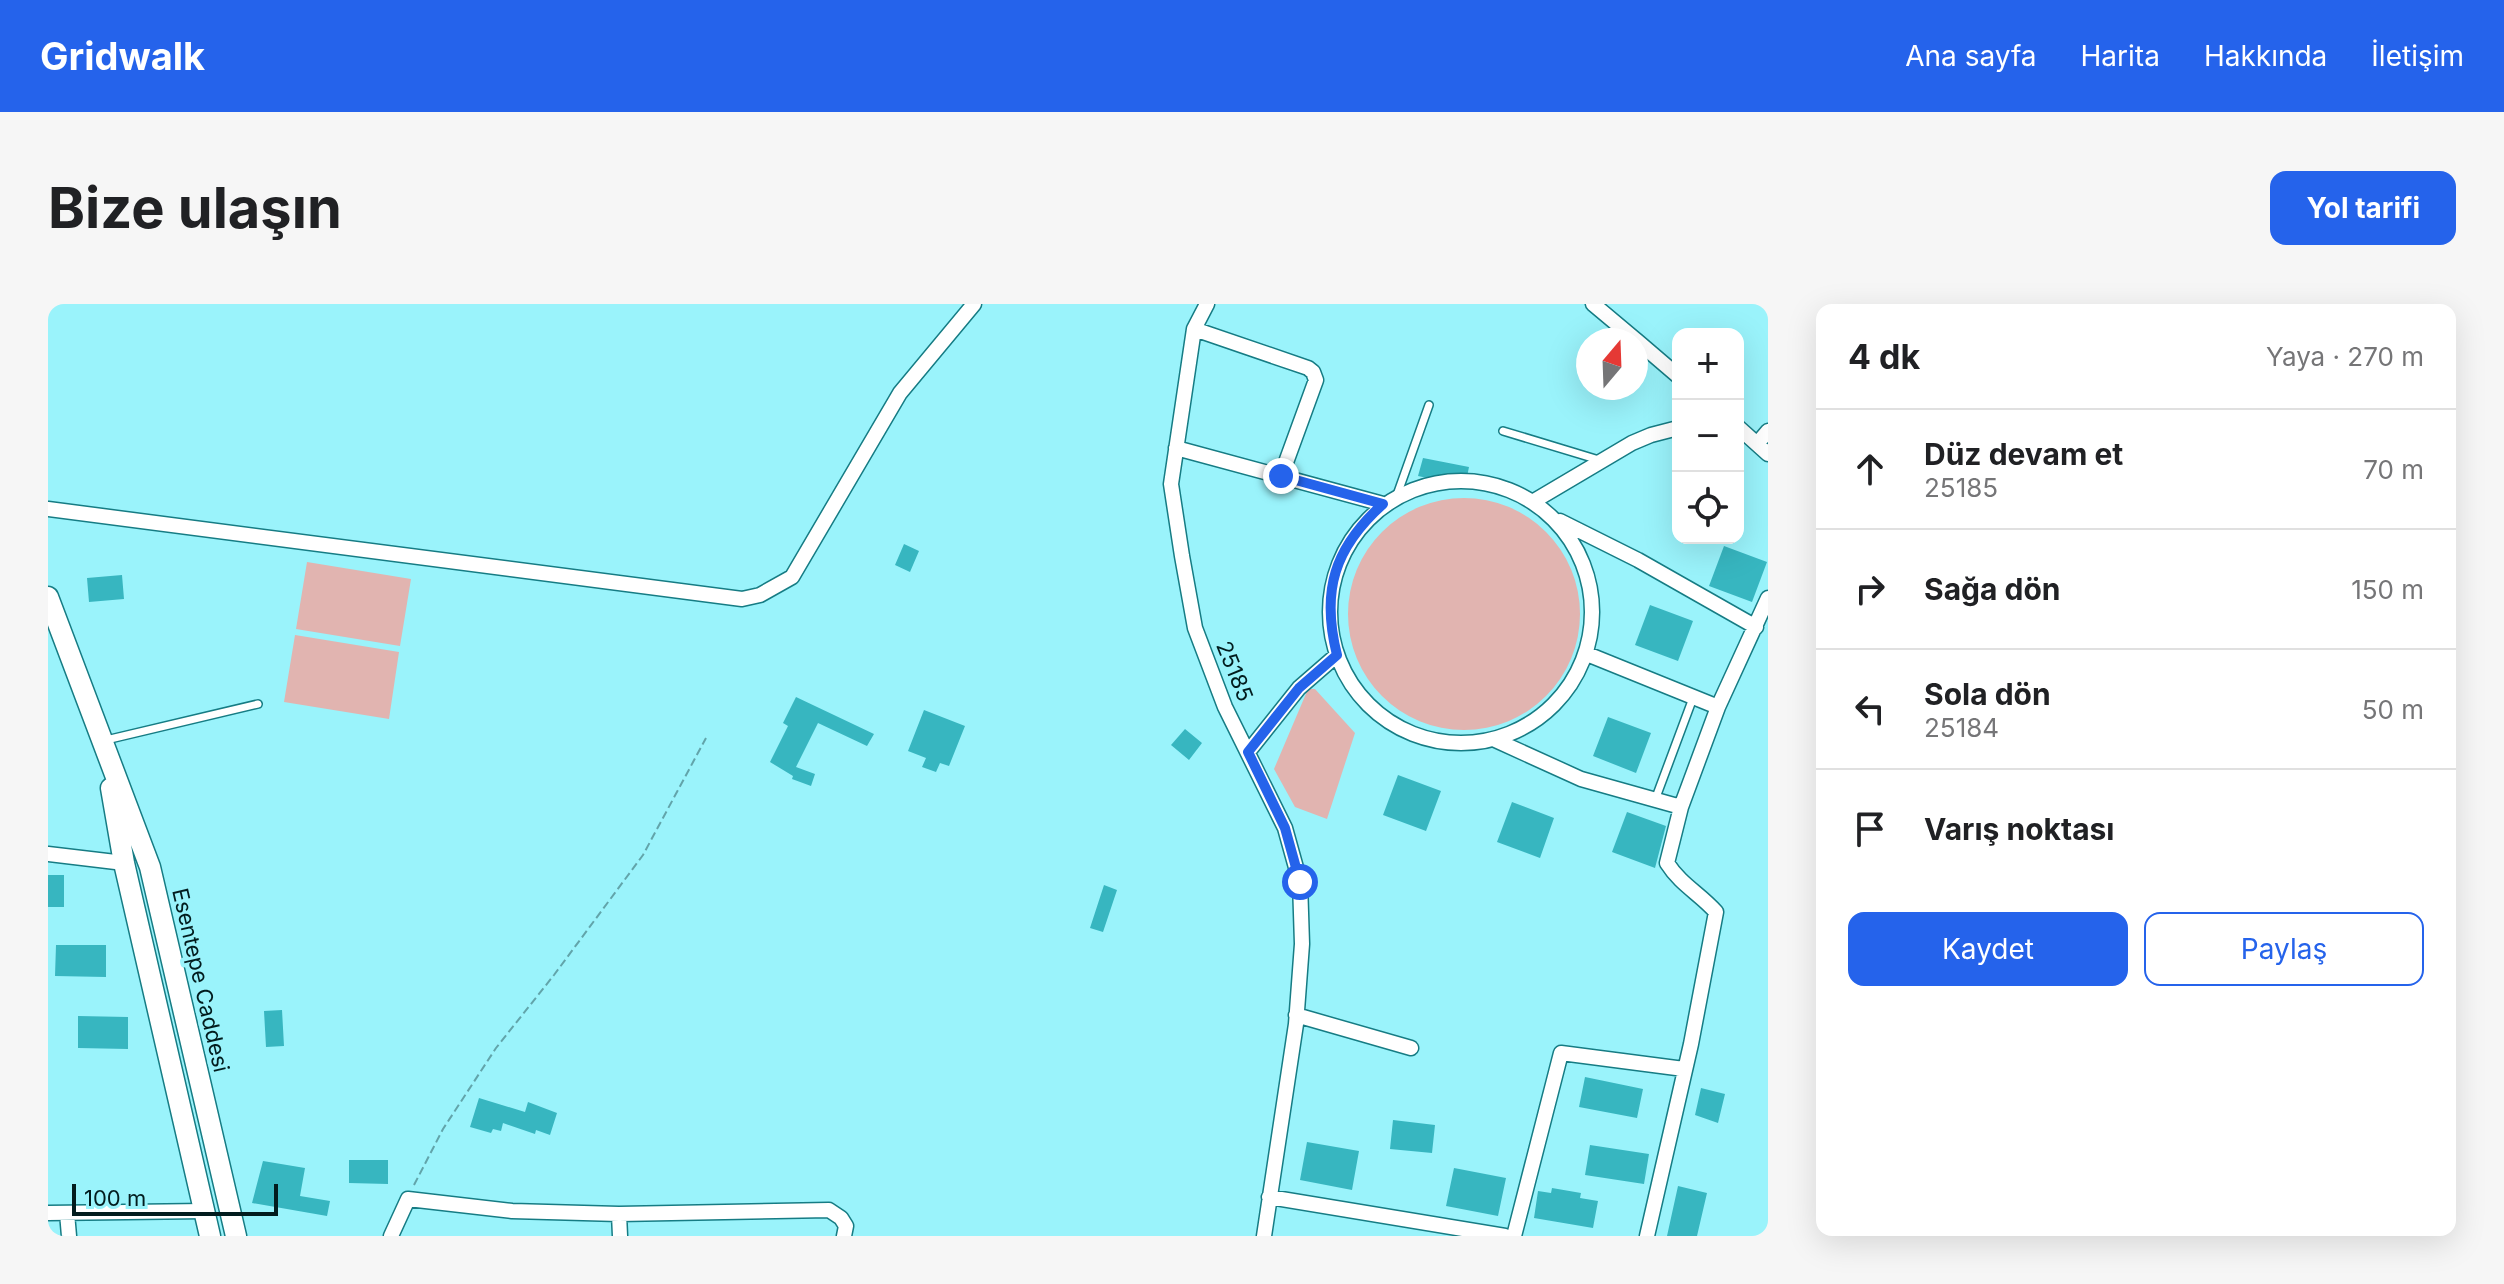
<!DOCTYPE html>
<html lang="tr">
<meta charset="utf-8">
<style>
body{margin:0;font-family:Inter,sans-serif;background:#f6f6f6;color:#202124}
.controls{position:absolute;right:24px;top:24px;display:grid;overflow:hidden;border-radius:16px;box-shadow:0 8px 32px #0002}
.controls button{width:72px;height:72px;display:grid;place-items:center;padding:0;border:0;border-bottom:2px solid #e0e0e0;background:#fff;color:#202124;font:40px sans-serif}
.compass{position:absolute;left:1528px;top:24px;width:72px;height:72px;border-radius:50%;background:#fff;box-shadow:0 8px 32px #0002;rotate:19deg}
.scale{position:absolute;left:24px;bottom:20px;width:206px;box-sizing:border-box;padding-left:8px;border:4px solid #021c1e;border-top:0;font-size:22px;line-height:28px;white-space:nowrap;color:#021c1e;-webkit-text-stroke:6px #9af3fb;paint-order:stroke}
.stop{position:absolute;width:24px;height:24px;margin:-18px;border:6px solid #2563eb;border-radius:50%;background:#fff}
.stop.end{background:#2563eb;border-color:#fff;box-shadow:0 2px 8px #0008}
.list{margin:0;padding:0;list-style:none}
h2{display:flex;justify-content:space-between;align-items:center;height:104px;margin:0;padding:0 32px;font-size:34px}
h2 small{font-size:26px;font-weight:400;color:#757577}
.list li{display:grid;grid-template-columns:52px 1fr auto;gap:24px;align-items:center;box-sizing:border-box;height:120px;padding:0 32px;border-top:2px solid #e0e0e0}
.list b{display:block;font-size:30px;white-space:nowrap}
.list p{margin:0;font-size:26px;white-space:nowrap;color:#757577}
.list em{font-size:26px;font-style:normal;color:#757577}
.actions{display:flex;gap:16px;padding:24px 32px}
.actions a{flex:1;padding:18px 0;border:2px solid #2563eb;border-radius:16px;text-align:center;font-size:28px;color:#2563eb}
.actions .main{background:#2563eb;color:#fff}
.icon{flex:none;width:44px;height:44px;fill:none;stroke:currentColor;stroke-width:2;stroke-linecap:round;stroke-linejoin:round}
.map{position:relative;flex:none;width:1720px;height:932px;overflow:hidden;border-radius:16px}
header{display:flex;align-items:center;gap:48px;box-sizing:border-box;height:112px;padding:0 40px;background:#2563eb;color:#fff}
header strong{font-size:38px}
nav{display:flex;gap:44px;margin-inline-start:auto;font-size:28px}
.intro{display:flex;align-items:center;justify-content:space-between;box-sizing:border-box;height:192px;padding:0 48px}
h1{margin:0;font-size:56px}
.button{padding:20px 36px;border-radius:16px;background:#2563eb;color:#fff;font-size:28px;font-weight:700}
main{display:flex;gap:48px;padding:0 48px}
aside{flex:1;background:#fff;border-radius:16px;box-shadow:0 8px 32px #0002}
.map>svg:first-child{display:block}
.green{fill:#e1b4b0}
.building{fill:#37b6c0}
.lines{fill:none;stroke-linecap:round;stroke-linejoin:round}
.lane-casing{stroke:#167c84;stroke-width:10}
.street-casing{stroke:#167c84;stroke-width:17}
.secondary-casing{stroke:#167c84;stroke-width:23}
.path{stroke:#62a4aa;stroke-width:2;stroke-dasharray:8 4;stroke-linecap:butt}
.lane{stroke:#fff;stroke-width:7}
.street{stroke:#fff;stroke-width:14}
.secondary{stroke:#fff;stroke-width:20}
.route{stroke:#2563eb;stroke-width:10}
.labels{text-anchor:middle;stroke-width:8;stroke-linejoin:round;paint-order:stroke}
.street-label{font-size:22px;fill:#021c1e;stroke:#9af3fb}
</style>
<header>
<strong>Gridwalk</strong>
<nav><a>Ana sayfa</a><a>Harita</a><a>Hakkında</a><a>İletişim</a></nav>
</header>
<div class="intro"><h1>Bize ulaşın</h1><a class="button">Yol tarifi</a></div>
<main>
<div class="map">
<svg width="1720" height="932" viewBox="0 0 1720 932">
<rect width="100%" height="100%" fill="#9af3fb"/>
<path class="green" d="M1300 310a116 116 0 1 1 232 0a116 116 0 1 1-232 0Z
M259,258L363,275L352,342L248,325Z
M247,331L351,348L341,415L236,398Z
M1260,385H1267L1307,429L1279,515L1247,503L1226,465Z"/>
<path class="building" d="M1375,154L1421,163L1418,178L1403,175L1402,179L1370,172Z
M856,240L871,247L862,268L847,261Z
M1676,242L1719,258L1704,298L1661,282Z
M74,271L76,295L41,298L39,274Z
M1602,301L1645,317L1630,357L1587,341Z
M748,393L826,430L819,442L770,419L748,463L767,470L763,482L744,475L745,472L722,458L740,422L735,419Z
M876,406L917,422L901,462L892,459L888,468L874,463L878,454L860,447Z
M1560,413L1603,429L1588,469L1545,452Z
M1137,425L1154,439L1141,456L1123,441Z
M1350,471L1393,487L1378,527L1335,511Z
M1464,498L1506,514L1492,554L1449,538Z
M1579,508L1618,522L1607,564L1564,548Z
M0,571H16V603H0Z
M1056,581L1069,586L1055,628L1042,624Z
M8,641H58V673L7,672Z
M234,706L236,742L218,743L216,707Z
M30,712L80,713V745L30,744Z
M1537,773L1595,785L1589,814L1531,803Z
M1653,784L1677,790L1670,819L1647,811Z
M431,794L477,808L480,798L509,809L502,831L488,826L487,830L455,819L453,827L445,825L443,829L422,823Z
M1345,816L1387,821L1384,849L1342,845Z
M1259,838L1311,847L1304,886L1252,876Z
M1542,841L1601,850L1596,880L1537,871Z
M301,856H340V880L301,879Z
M215,857L257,864L252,892L282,897L279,912L204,899Z
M1406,864L1458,874L1450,912L1398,902Z
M1630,882L1659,889L1649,932H1619Z
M1504,884L1533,889L1532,894L1550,897L1545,924L1486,914L1490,887L1503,889Z"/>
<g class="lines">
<defs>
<path id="lane" d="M1455,127L1551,156
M1349,191L1381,101
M58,436L210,400
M1607,496L1645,394"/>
<path id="street" d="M1159,0L1146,25L1123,180L1134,252L1147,324L1177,403L1237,524L1252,578L1254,640L1248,720L1216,932
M1545,0L1588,36
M1146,25L1260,64L1265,68L1268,76L1233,172
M1588,36L1630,72
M1690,123L1720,150
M1709,140L1720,127
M1128,144L1335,200
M1282 308a131 131 0 1 1 262 0a131 131 0 1 1-262 0Z
M1486,197L1584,139L1603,131L1630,124
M0,205L694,295L712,291L744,273L852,89L926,0
M1512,217L1590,256L1708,323
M1539,350L1670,403
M1445,435L1533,475L1633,503L1670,403L1720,294
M1200,448L1251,384L1289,351
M0,550L76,559
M1248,711L1363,744
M1221,893L1457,932
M0,909L157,907
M19,909L21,932
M571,910L781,906L793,914L798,922L796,932
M343,932L360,895L464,907L571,910L572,932
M1466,932L1513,749L1636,765
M1599,932L1643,740L1668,608C1651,589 1633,581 1619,559L1633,503"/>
<path id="secondary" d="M0,293L102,563L188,932
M63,484L76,559L162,932"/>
</defs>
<use href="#lane" class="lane-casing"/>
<use href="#street" class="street-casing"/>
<use href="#secondary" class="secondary-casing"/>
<path class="path" d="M366,881L395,825L448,744L506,671L595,551L658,434"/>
<use href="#lane" class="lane"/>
<use href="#street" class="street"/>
<use href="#secondary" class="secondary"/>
</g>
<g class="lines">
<path class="route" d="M1233,172L1335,200C1286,244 1273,287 1289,351L1251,384L1200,448L1237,524L1252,578"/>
</g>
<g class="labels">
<g class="street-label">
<text transform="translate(1187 367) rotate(68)" y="8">25185</text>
<text transform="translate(153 676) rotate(77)" y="8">Esentepe Caddesi</text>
</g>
</g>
</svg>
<div class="controls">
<button>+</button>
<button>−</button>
<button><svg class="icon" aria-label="locate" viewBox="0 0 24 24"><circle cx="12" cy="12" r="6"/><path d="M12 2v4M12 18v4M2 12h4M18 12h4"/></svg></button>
</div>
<svg class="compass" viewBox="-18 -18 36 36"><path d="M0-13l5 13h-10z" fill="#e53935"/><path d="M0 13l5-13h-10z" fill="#757577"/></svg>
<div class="scale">100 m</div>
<div class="stop" style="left:1252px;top:578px"></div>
<div class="stop end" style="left:1233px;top:172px"></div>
</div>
<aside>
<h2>4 dk<small>Yaya · 270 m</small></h2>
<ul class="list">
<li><svg class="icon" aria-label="ahead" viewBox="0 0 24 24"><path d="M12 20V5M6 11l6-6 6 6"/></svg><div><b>Düz devam et</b><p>25185</p></div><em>70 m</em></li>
<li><svg class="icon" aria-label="right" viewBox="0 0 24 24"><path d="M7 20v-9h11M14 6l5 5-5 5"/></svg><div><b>Sağa dön</b></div><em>150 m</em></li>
<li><svg class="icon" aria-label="left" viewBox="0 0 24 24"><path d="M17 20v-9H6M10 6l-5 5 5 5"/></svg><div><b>Sola dön</b><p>25184</p></div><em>50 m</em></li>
<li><svg class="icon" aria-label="arrive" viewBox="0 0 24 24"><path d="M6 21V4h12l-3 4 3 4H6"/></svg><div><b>Varış noktası</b></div></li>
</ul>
<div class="actions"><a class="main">Kaydet</a><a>Paylaş</a></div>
</aside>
</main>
